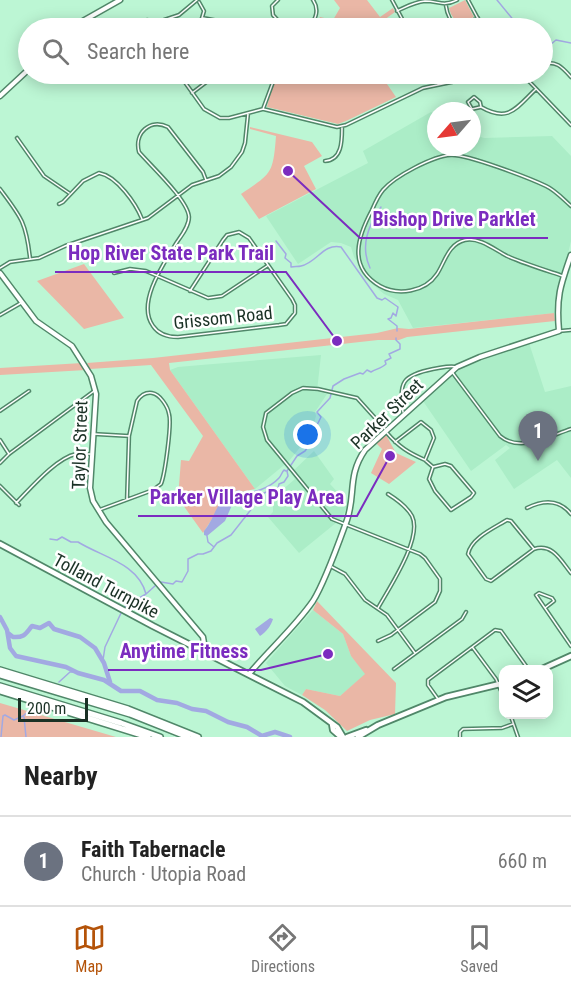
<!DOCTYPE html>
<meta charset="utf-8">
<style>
body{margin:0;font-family:"Roboto Condensed",sans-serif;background:#f6f6f6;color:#222}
.controls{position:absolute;right:18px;bottom:18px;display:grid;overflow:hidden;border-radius:12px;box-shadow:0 3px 15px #0003}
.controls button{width:54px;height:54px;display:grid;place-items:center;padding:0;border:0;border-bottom:2px solid #e0e0e0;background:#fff;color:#222;font:30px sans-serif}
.compass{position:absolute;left:427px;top:102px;width:54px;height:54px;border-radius:50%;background:#fff;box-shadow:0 3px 15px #0003;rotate:242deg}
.scale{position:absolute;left:18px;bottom:15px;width:70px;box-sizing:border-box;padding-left:6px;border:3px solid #1a3125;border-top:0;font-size:16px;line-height:21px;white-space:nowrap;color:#1a3125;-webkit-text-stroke:4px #fff;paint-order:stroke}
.you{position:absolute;left:308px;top:435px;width:21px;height:21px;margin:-15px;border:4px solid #fff;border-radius:50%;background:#1a73e8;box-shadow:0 0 0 9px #1a73e833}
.badge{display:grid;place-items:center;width:39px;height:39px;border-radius:50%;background:#b45309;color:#fff;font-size:20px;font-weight:700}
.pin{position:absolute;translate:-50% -50px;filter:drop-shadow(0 2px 3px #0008)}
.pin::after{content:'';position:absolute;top:32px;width:21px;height:18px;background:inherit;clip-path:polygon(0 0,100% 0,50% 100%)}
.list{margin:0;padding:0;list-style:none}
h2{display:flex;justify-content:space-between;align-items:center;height:78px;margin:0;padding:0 24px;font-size:26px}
h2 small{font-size:20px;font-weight:400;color:#767676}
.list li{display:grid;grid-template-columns:39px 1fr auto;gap:18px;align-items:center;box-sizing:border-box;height:90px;padding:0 24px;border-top:2px solid #e0e0e0}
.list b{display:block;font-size:22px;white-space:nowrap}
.list p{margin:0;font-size:20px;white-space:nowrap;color:#767676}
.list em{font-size:20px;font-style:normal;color:#767676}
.icon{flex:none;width:33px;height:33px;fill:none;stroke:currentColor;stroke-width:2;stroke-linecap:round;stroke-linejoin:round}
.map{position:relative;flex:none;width:571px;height:737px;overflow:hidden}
.search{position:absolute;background:#fff;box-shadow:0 3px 15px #0003;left:18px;right:18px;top:18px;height:66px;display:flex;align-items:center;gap:15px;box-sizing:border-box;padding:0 21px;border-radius:33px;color:#767676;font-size:22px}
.sheet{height:168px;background:#fff}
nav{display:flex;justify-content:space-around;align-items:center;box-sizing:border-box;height:84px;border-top:2px solid #e0e0e0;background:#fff;font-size:16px;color:#767676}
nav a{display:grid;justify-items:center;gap:3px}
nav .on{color:#b45309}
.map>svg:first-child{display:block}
.built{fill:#abedc7}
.green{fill:#eab7a6}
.water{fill:#a2a9e2}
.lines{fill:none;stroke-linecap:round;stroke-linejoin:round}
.stream{stroke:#a2a9e2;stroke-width:1.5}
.river{stroke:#a2a9e2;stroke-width:4.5}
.street-casing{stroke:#508769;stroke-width:4.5}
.secondary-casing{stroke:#508769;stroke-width:7}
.primary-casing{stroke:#508769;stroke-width:8}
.highway-casing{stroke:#508769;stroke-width:8}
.street{stroke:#fff;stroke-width:1.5}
.secondary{stroke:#fff;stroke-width:4}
.primary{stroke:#fff;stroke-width:4.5}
.highway{stroke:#fff;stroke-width:5}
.labels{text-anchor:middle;stroke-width:5;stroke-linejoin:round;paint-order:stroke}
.street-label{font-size:18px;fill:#1a3125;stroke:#fff}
.leader{fill:none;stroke:#7b2cbf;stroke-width:2}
.callout-dot{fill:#7b2cbf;stroke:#fff;stroke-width:2}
.callout-label{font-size:20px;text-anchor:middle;font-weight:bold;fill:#7b2cbf;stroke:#fff;stroke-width:5;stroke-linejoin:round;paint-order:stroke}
</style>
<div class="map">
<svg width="571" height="737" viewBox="0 0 571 737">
<rect width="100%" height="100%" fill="#bcf6d4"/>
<path class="built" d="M431,112L436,114V147H472V134L484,138L552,136L571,156V241L554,313L413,328L398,300L384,294L371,283L354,257L351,247L341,243L331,242L298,264L266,216L368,163L363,151Z
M529,343L545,392L571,386V478L557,460L514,489L495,460L510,448L506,445L471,471L423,401L448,378L464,367Z
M321,355L317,391L327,394L315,412L316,416L311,434L289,461L255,489L170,370L178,367L201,365Z
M314,451L334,479L330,484L345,500L347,507L342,518L299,553L268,517L273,512V498L295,479L291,473Z
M313,610L343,634L351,656L366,674L340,696L306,689L302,695L285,686L266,663Z"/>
<path class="green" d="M334,0H367L380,17L393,8L395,12L373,28H329L332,22L319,19L320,17L333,20L340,8Z
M465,0L474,17L457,24L451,14L449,8Z
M278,74H380L396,97L346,121L338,124L267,107L272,85Z
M250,127L312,142L322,156L304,166L316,189L259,219L241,194C272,173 273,174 276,136L250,129Z
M84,264L124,318L84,329L37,281Z
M554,313L555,321L407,337L399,340H378L169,363L170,370L255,489L241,492L239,490L214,516L203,533L178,498L181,460L189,461L203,436L151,365L90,369L87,363L153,358L377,333L398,328L409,329Z
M82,363L86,370L0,375V368Z
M385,433L396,453L416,462L389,484L371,473L382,449L375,442Z
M317,601L396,683L395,714L370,720L347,731L325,710L302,695L306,689L340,696L365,674L351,656L343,634L313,610Z
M0,703L116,737H0Z"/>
<path class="water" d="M239,490L241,492L232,505L225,521L207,536L204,535V531C217,516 216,495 239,490Z
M270,618L273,619C271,626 266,632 260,636L255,629Z"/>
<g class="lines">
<path class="stream" d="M497,0L520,28
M542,41L550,45L556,40L571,43
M276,241L286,254L285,258L291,263V267C294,266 298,267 301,266C317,263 323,243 341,247L377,298L382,300L385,298L398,307L396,316L393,313L391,318L388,319L397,326V331
M370,268C360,246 368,226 381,207
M239,494C252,494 270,488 279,478C281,476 282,472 284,470L286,471
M207,536L208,542L214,547
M50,539L57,540L62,537L71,542H78C102,557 138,563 146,594L124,607
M161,582L173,584L176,581L182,582L188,571V559L198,554H203L211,551L217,543L231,535L264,493C269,490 273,491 278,488L279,484L284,482L288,476L287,471L297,456L305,451L317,434L316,427L321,417L317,412L330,398L333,386L344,379L360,373L363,374L367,370L371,372C376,369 382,368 386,364L385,361L391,358L389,354L400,349V344L396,340V338
M146,594L156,585
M103,660L105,647L122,611
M59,682L70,672H76
M24,717L26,737
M1,737L3,716L5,715L14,720L23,716L31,709"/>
<path class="river" d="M0,617L7,630L10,648L16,656L66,667L78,673L104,680L121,691H140L157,700L177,703L192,709L206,711L228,722L247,727L262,736L275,732L290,737
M8,633L13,637C25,638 26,633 32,626L40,628L49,623L54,629L80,637L95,648L104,663L110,682"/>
<defs>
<path id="street" d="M278,0L272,6L273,15L285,28
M392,0L407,28
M468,0L483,28
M199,2L204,11L199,28
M446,6C447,14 451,23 458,27L478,18
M397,11C406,7 414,2 425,1C439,1 443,7 457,0
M203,18L224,22L237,28
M146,28L145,23L147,20L158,22L179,15L197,0
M155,28L158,23
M310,28C315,19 320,10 313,0
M542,64C556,60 562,67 571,77
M179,74L204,109L220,118H229L263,109L337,127L346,125L423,88L452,82L476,74
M433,74L438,84
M522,74L571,125
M192,93L217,74
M481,107L472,109L468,102L474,97L480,102L481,107C509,123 516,108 536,89
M263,109L276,74
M17,138L44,176L69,193
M325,161C342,160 342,141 342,128
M0,189C21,217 26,222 30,258
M59,204L63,202L83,181L99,173C117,176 136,204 142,219
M0,268L10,262L39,258L65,246L148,218L192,185L219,176L231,167L242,152L245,143L248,114
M114,273L130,269L146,271L208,298L222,296L267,266
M563,276C545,270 525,264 507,256C495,250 480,237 465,240C448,244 445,262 437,274C425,292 398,296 380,286C347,267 358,236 372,210C375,203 378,196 383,190C395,176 433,156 451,155C467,154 529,178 546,186C555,190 563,199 571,206
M190,291L223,240L227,235L239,232L249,238L292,299L295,305V313L286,324L279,325L178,337C168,337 159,335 153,326C136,303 164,263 177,242C182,235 189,226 189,217C188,200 151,166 139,152C134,133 150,118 168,127L203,172L206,180
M0,315L21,303
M560,331L571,330
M452,372L500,436C520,453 549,436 571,429
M0,411L29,391
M403,412C398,382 403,375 433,369C441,368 449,365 457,367
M387,433C399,447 409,453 425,460L434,438L431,430L421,422L395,442
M94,434L129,436
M0,440L9,454
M426,461L433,467
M0,463L9,454L94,391
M445,464L451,466L474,493L471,497L451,510L435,491L429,479L433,467Z
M0,486L19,505
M16,503C30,489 56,458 76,454C80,453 85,454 90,454
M527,508C543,500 559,499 571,514
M99,510L153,490L161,484C165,474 172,423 169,414C168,407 160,394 152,393C145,392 141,395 137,401L129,436L127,499
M534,549L491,581L486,579L468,554C471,538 494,528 507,520L511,521L534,549C553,543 561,561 571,573
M332,567L345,574L365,600L387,615L415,653
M378,608C389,588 423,538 412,516C407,507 396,499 388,494
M545,608L554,601L552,598L539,593L536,595L571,646
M378,641L391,635L435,602L440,591V579L425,558L420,554L332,519L267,440L263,427L266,413L292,393L303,388L318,389L357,398L385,429
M473,648L496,679L504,698
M394,669L462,619L466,612
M438,699L428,685V680L495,630L501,631L529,670
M510,714L518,737
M460,737V732L463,729L502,728L513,724"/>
<path id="secondary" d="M73,28L81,22L120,0
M0,96L28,70
M0,273L36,321L72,346L91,376L96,394L90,488L93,501L106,522L203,637L204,643L199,649
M249,674C269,650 295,627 313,601C325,582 339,542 347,520C356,494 347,476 365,450L457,367L480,357L559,331C556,298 560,286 571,255"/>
<path id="primary" d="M0,544L153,626L303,702L337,727L343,737
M540,670L571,656
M332,724L333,730L341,737
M347,737L366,730
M358,737L378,725L446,697L504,683"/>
<path id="highway" d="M0,670L128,709L198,737
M0,675L130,714L188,737
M0,686L121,723L160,737
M0,691L148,737"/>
</defs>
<use href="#street" class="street-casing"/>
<use href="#secondary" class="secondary-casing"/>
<use href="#primary" class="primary-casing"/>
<use href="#highway" class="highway-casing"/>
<use href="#street" class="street"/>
<use href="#secondary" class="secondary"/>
<use href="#primary" class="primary"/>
<use href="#highway" class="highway"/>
</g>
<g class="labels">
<g class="street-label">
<text transform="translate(223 318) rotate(-6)" y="6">Grissom Road</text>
<text transform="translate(387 414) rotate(-44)" y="6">Parker Street</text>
<text transform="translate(80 445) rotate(-88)" y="6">Taylor Street</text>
<text transform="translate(106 586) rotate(28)" y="6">Tolland Turnpike</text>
</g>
</g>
<path class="leader" d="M288 171L360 238H548M337 341L286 272H55M390 456L357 516H138M328 654L261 670H108"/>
<g class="callout-dot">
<circle cx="288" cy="171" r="6"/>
<circle cx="337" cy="341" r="6"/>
<circle cx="390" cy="456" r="6"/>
<circle cx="328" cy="654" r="6"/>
</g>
<g class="callout-label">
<text x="454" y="226">Bishop Drive Parklet</text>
<text x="171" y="260">Hop River State Park Trail</text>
<text x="247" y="504">Parker Village Play Area</text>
<text x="184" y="658">Anytime Fitness</text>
</g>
</svg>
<div class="controls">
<button><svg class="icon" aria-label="layers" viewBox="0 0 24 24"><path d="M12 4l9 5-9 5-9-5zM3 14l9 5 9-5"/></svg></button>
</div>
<svg class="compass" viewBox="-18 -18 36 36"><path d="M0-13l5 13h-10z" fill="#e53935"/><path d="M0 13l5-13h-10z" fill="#767676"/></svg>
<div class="scale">200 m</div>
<div class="you"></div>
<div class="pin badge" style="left:538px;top:461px;background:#6b7280">1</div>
<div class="search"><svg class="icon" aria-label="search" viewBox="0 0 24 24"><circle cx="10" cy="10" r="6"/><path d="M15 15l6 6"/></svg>Search here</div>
</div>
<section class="sheet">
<h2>Nearby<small></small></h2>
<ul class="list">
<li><span class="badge" style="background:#6b7280">1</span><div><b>Faith Tabernacle</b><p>Church · Utopia Road</p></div><em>660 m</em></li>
</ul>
</section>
<nav>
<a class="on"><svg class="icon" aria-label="map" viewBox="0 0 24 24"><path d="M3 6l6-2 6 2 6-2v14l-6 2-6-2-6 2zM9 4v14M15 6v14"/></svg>Map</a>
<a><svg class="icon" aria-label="directions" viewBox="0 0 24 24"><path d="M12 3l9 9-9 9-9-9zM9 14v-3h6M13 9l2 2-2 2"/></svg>Directions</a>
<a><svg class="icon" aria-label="saved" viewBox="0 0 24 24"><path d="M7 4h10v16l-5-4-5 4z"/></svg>Saved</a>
</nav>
